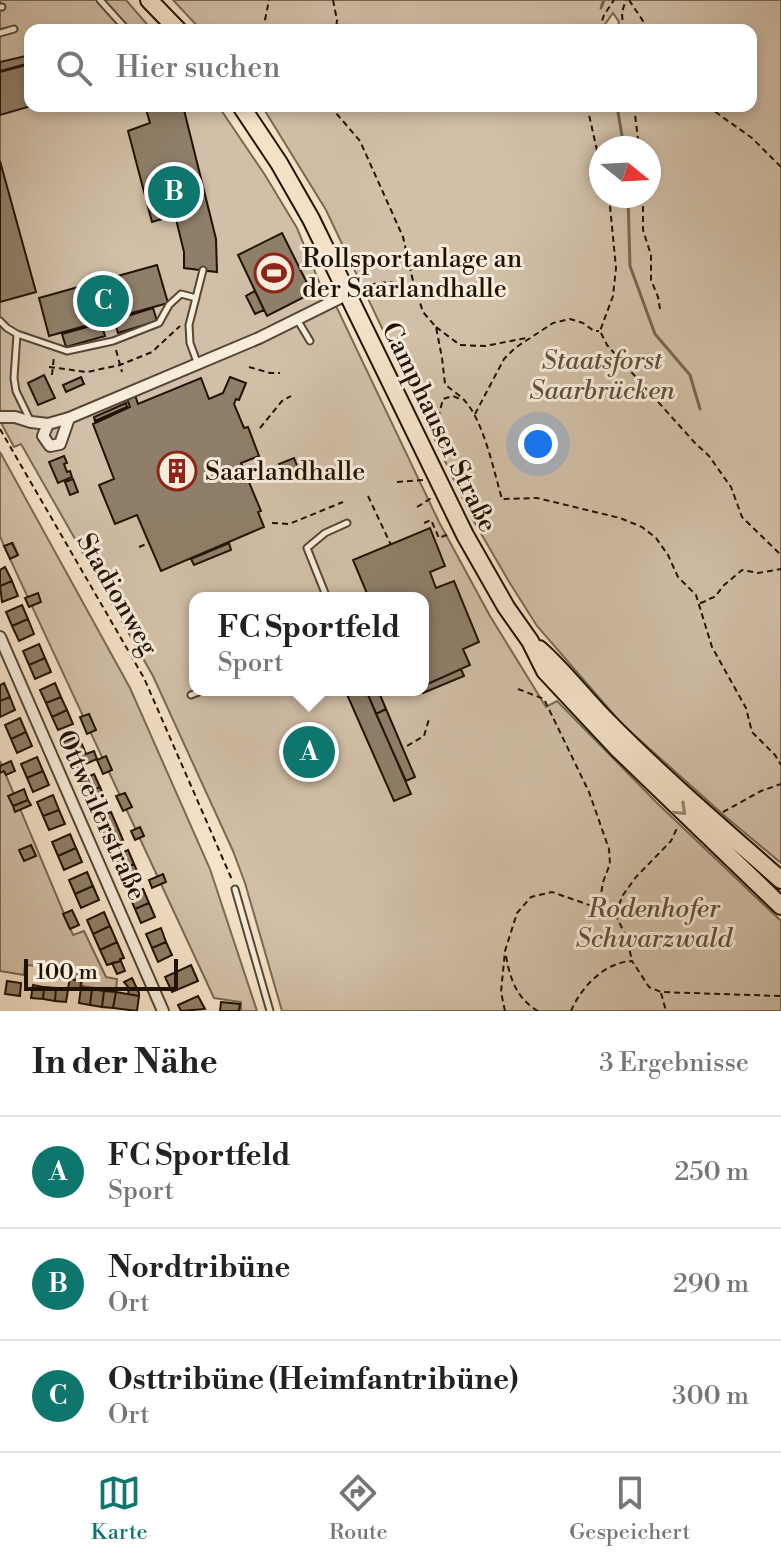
<!DOCTYPE html>
<html lang="de">
<meta charset="utf-8">
<style>
body{margin:0;font-family:"Libre Bodoni",serif;background:#f6f6f6;color:#222}
.compass{position:absolute;left:589px;top:136px;width:72px;height:72px;border-radius:50%;background:#fff;box-shadow:0 4px 12px #0003;rotate:108deg}
.scale{position:absolute;left:24px;bottom:20px;width:154px;box-sizing:border-box;padding-left:8px;border:4px solid #211303;border-top:0;font-size:22px;line-height:28px;white-space:nowrap;color:#211303;-webkit-text-stroke:6px #f8ecdb;paint-order:stroke}
.you{position:absolute;left:538px;top:444px;width:28px;height:28px;margin:-20px;border:6px solid #fff;border-radius:50%;background:#1a73e8;box-shadow:0 0 0 12px #1a73e833}
.badge{display:grid;place-items:center;width:52px;height:52px;border-radius:50%;background:#0f766e;color:#fff;font-size:26px;font-weight:700}
.pin{position:absolute;translate:-50% -50%;border:4px solid #fff;box-shadow:0 2px 8px #0006}
.popup{position:absolute;left:189px;top:592px;width:240px;height:104px;box-sizing:border-box;display:grid;place-content:center;border-radius:16px;background:#fff;filter:drop-shadow(0 2px 6px #0005);font-size:26px;white-space:nowrap;color:#767676}
.popup b{font-size:30px;color:#222}
.popup::after{content:'';position:absolute;left:50%;top:100%;margin-left:-16px;border:16px solid transparent;border-top-color:#fff}
.list{margin:0;padding:0;list-style:none}
h2{display:flex;justify-content:space-between;align-items:center;height:104px;margin:0;padding:0 32px;font-size:34px}
h2 small{font-size:26px;font-weight:400;color:#767676}
.list li{display:grid;grid-template-columns:52px 1fr auto;gap:24px;align-items:center;box-sizing:border-box;height:112px;padding:0 32px;border-top:2px solid #e0e0e0}
.list b{display:block;font-size:30px;white-space:nowrap}
.list p{margin:0;font-size:26px;white-space:nowrap;color:#767676}
.list em{font-size:26px;font-style:normal;color:#767676}
.icon{flex:none;width:44px;height:44px;fill:none;stroke:currentColor;stroke-width:2;stroke-linecap:round;stroke-linejoin:round}
.map{position:relative;flex:none;width:781px;height:1011px;overflow:hidden}
.search{position:absolute;background:#fff;box-shadow:0 4px 12px #0003;left:24px;right:24px;top:24px;height:88px;display:flex;align-items:center;gap:20px;box-sizing:border-box;padding:0 28px;border-radius:16px;color:#767676;font-size:30px}
.sheet{height:440px;background:#fff}
nav{display:flex;justify-content:space-around;align-items:center;box-sizing:border-box;height:112px;border-top:2px solid #e0e0e0;background:#fff;font-size:22px;color:#767676}
nav a{display:grid;justify-items:center;gap:4px}
nav .on{color:#0f766e}
.map>svg:first-child{display:block}
.green{fill:#d1bfa7;stroke:#796955;stroke-width:2;fill-rule:evenodd}
.lines{fill:none;stroke-linecap:round;stroke-linejoin:round}
.stream{stroke:#756551;stroke-width:3}
.building{fill:#8f7f69;stroke:#211303;stroke-width:2}
.lane-casing{stroke:#564734;stroke-width:9}
.street-casing{stroke:#564734;stroke-width:14}
.primary-casing{stroke:#211303;stroke-width:20}
.path{stroke:#211303;stroke-width:2;stroke-dasharray:6 4;stroke-linecap:butt}
.lane{stroke:#f8ecdb;stroke-width:5}
.street{stroke:#f8ecdb;stroke-width:10}
.primary{stroke:#f5e2c8;stroke-width:16}
.oneway{stroke:#96856f}
.labels{text-anchor:middle;stroke-width:6;stroke-linejoin:round;paint-order:stroke}
.poi-label{font-size:26px;fill:#211303;stroke:#f8ecdb;text-anchor:start}
.park-label{font-size:26px;font-style:italic;fill:#5f4f3c;stroke:#f8ecdb}
.street-label{font-size:26px;fill:#211303;stroke:#f8ecdb}
</style>
<div class="map">
<svg width="781" height="1011" viewBox="0 0 781 1011">
<rect width="100%" height="100%" fill="#f5e2c8"/>
<filter id="stains"><feTurbulence type="fractalNoise" baseFrequency=".0025" numOctaves="4"/><feColorMatrix values="0 0 0 0 .2 0 0 0 0 .09 0 0 0 0 .02 0 0 0 .5 -.17"/></filter>
<radialGradient id="worn" r=".72"><stop offset=".6" stop-color="#630" stop-opacity="0"/><stop offset="1" stop-color="#630" stop-opacity=".3"/></radialGradient>
<path class="green" d="M0,0H126L152,30H30V106L219,107L265,175L297,228L322,289L327,287L439,522L490,616L546,707L557,701L656,802L781,921V1011H282L245,883L233,851L153,676L21,444L14,447L0,421ZM195,598H423V690H195Z
M173,0H781V863L727,818L622,724L537,626L508,580L472,518L326,210L262,106H751V30H616L619,22L613,13L601,30H201ZM601,148H649V196H601Z
M0,452L130,688L210,869L257,1011H241V1002L214,998L10,559L18,555L13,543L4,546L0,536Z
M0,761L73,935L84,931L106,977L117,979L116,991L82,986V975L77,974L76,980L38,976L39,966L25,965L24,975L0,971Z"/>
<g class="lines">
<path class="stream" d="M601,8L604,0
M617,106L624,148
M628,196L630,266L655,334L690,375L700,409"/>
</g>
<path class="building" d="M30,55V63L0,71V62Z
M30,64L31,106L0,115V72Z
M145,106H183L216,239L217,272L184,268V252L175,215L152,222L128,131L150,123Z
M0,161L36,292L0,302Z
M282,233L312,293L267,316L238,255Z
M157,265L168,303L49,336L39,298Z
M255,291L264,310L255,314L246,296Z
M153,308L157,321L118,333L114,320Z
M101,323L105,336L66,347L62,334Z
M44,375L55,398L38,405L28,383Z
M81,377L84,384L66,392L63,385Z
M230,377L246,383L239,400L236,399L234,404L244,428L248,427L259,456L241,463L261,511L258,512L264,527L161,571L137,515L115,524L99,485L114,479L93,424L130,407L127,399L135,395L138,404L201,378L209,399L223,393Z
M126,403L127,407L95,421L94,417Z
M64,456L67,463L64,464L67,472L70,471L72,477L58,483L49,462Z
M294,458L300,473L285,479L279,464Z
M73,479L78,492L70,495L65,482Z
M430,528L445,566L430,572L436,588L454,581L479,642L463,649L470,665L423,686V598H371L370,595L368,596L353,560Z
M12,543L18,555L10,559L4,546Z
M229,543L231,550L194,565L191,559Z
M5,567L12,581L0,586V570Z
M12,581L18,596L2,602L0,586Z
M38,593L41,602L29,607L25,598Z
M22,605L28,619L12,626L6,612Z
M28,619L34,634L19,641L12,626Z
M39,644L45,658L29,665L23,651Z
M45,658L51,672L35,679L29,665Z
M461,669L464,676L423,693L421,690H423V686Z
M4,683L10,697L0,701V685Z
M55,683L61,697L46,703L40,690Z
M345,690H366L411,794L394,801Z
M366,690H378L386,709L376,714Z
M10,697L15,710L0,717V701Z
M61,697L67,710L52,717L46,703Z
M386,709L415,777L406,781L376,714Z
M67,710L73,724L58,730L52,717Z
M89,714L96,730L87,734L80,717Z
M20,718L26,732L11,739L5,725Z
M26,732L32,746L17,753L11,739Z
M78,736L84,749L69,756L63,742Z
M84,749L86,754L94,751L97,759L74,769L69,756Z
M106,756L112,770L103,774L97,760Z
M37,757L43,771L27,778L21,764Z
M11,761L15,771L6,775L4,771L0,773V766Z
M43,771L49,785L33,792L27,778Z
M94,774L100,787L85,794L79,781Z
M100,787L106,801L90,808L85,794Z
M24,789L28,800L13,806L8,796Z
M125,793L132,807L123,811L116,796Z
M53,795L59,810L43,816L37,802Z
M28,800L31,805L15,812L13,806Z
M59,810L65,824L49,830L43,816Z
M111,812L123,840L108,846L96,818Z
M140,827L144,836L135,840L131,831Z
M70,834L76,848L58,856L52,842Z
M31,845L36,856L24,861L19,850Z
M76,848L82,862L64,870L58,856Z
M128,850L134,864L118,871L112,857Z
M134,864L140,878L124,885L118,871Z
M87,872L93,886L75,894L69,880Z
M163,874L166,882L152,888L149,880Z
M93,886L99,900L81,908L75,894Z
M143,889L149,903L135,909L129,895Z
M149,903L155,917L141,923L135,909Z
M72,910L79,925L70,929L63,914Z
M104,912L110,926L93,934L87,920Z
M110,926L117,942L100,950L93,934Z
M161,928L166,942L152,948L146,934Z
M117,942L124,958L120,959L121,961L107,965L100,950Z
M166,942L172,955L158,962L152,948Z
M121,961L125,971L117,974L112,963Z
M191,965L198,981L172,992L165,977Z
M132,978L139,993V996L128,994L129,988L124,982Z
M70,979L81,981L80,990L68,988Z
M7,981L21,983L20,996L5,994Z
M33,985L44,987L43,999L31,998Z
M44,987L56,988L55,1001L43,999Z
M81,987L92,989L90,1005L79,1003Z
M56,988L68,990L66,1002L55,1001Z
M92,989L104,991L102,1007L90,1005Z
M104,991L116,992L113,1008L102,1007Z
M116,992L139,996L137,1011L113,1008Z
M198,996L205,1009L181,1011L178,1005Z
M221,1002L240,1004L239,1011H220Z"/>
<g class="lines">
<defs>
<path id="lane" d="M100,0L127,30
M0,7H2
M0,33L14,29
M0,321L7,328L17,334L67,351L113,341L159,323L169,305L181,294L196,298
M298,321L310,341
M17,334L14,378L16,391L31,422
M197,362L190,343L189,325L203,270
M327,598L307,548L325,533L347,523
M191,695L204,690
M235,889L270,1011"/>
<path id="street" d="M0,417H15L31,422L48,424L69,418L259,338L348,294
M48,424L43,436L50,446L60,444L69,418
M0,637L163,1011"/>
<path id="primary" d="M149,0L178,30
M241,106L279,163L311,219L465,535L506,607L530,641L545,671L618,749L781,906
M539,649C564,671 584,698 607,721C662,777 722,828 781,880"/>
</defs>
<use href="#lane" class="lane-casing"/>
<use href="#street" class="street-casing"/>
<use href="#primary" class="primary-casing"/>
<path class="path" d="M333,0L337,20L336,30
M629,0L649,30
M263,30L269,0
M599,30L604,15L614,0
M623,30L622,12L626,0
M330,106L360,141L403,237L413,281L423,312L436,327L442,358L445,384C451,390 460,395 465,401C484,422 494,472 502,499L537,498L620,518L642,527L656,538L668,555L678,577L696,595L712,647L746,708L752,732L775,755L781,765
M587,106L601,168
M634,106L639,148
M707,106L752,138L781,167
M609,196L616,268L613,296L600,331L607,345L695,443L709,456L731,487L742,517L781,555
M643,196V230L651,255V280L658,297L660,309
M360,286L388,282L414,286
M436,327L460,345L485,346L526,338
M116,350L122,372
M49,367L87,372L120,365L152,352L180,326
M249,367L270,373H280
M52,375L54,356
M475,414L504,359L515,348L553,323L570,319L583,323L594,331H599
M260,428L282,401L291,396
M0,429L144,678L233,882
M431,435L434,434L443,399L453,396L460,399
M397,482L424,480
M368,496L391,545
M417,507L433,497
M272,523L289,524L343,502
M424,523L431,520L439,538L449,534
M139,547L149,543
M700,603C706,602 709,598 715,597L723,586L742,570L758,573L781,569
M518,689L544,699L589,792L609,849L610,864L603,882L599,907
M407,746L424,736L429,719
M723,812L761,791L781,784
M615,914L623,895L636,877L671,841L678,826
M506,956C510,979 517,999 538,1011
M661,993L666,1011
M505,1011L501,992L505,951L517,913L531,897L552,892L615,914L627,938L632,961
M571,1011C581,987 605,962 632,961L649,987L661,992L781,996"/>
<use href="#lane" class="lane"/>
<use href="#street" class="street"/>
<use href="#primary" class="primary"/>
</g>
<defs><path id="oneway-chevron" d="M-2-3.5L2.5 0L-2 3.5" fill="none" stroke-width="1.6" stroke-linecap="round" stroke-linejoin="round" transform="scale(2)"/></defs>
<use class="oneway" href="#oneway-chevron" transform="translate(681 810) rotate(44)"/>
<defs>
<symbol id="stadium-ring" viewBox="-11 -11 22 22"><circle r="9.5" fill="#f8ecdb" stroke="#8f2418" stroke-width="1.5"/><path d="M0-5a6.5 5 0 1 0 0 10a6.5 5 0 1 0 0-10ZM-3.5-1.8h7v3.6h-7Z" fill="#8f2418"/></symbol>
<symbol id="building-ring" viewBox="-11 -11 22 22"><circle r="9.5" fill="#f8ecdb" stroke="#8f2418" stroke-width="1.5"/><path d="M-4-6H4V6H1V3H-1V6H-4ZM-2.5-4.3h1.7v1.8h-1.7ZM.8-4.3h1.7v1.8H.8ZM-2.5-1h1.7V.8h-1.7ZM.8-1h1.7V.8H.8Z" fill="#8f2418"/></symbol>
</defs>
<g fill-rule="evenodd">
<use href="#stadium-ring" x="252" y="251" width="44" height="44"/>
<use href="#building-ring" x="155" y="449" width="44" height="44"/>
</g>
<g class="labels">
<g class="poi-label">
<text x="302" y="267">Rollsportanlage an<tspan x="302" dy="30">der Saarlandhalle</tspan></text>
<text x="205" y="480">Saarlandhalle</text>
</g>
<g class="park-label">
<text x="602" y="369">Staatsforst<tspan x="602" dy="30">Saarbrücken</tspan></text>
<text x="654" y="917">Rodenhofer<tspan x="654" dy="30">Schwarzwald</tspan></text>
</g>
<g class="street-label">
<text transform="translate(440 427) rotate(64)" y="9">Camphauser Straße</text>
<text transform="translate(118 594) rotate(60)" y="9">Stadionweg</text>
<text transform="translate(102 815) rotate(66)" y="9">Ottweilerstraße</text>
</g>
</g>
<rect width="100%" height="100%" filter="url(#stains)"/>
<rect width="100%" height="100%" fill="url(#worn)"/>
</svg>
<svg class="compass" viewBox="-18 -18 36 36"><path d="M0-13l5 13h-10z" fill="#e53935"/><path d="M0 13l5-13h-10z" fill="#767676"/></svg>
<div class="scale">100 m</div>
<div class="you"></div>
<div class="pin badge" style="left:309px;top:752px">A</div>
<div class="popup"><b>FC Sportfeld</b>Sport</div>
<div class="pin badge" style="left:174px;top:192px">B</div>
<div class="pin badge" style="left:103px;top:301px">C</div>
<div class="search"><svg class="icon" aria-label="search" viewBox="0 0 24 24"><circle cx="10" cy="10" r="6"/><path d="M15 15l6 6"/></svg>Hier suchen</div>
</div>
<section class="sheet">
<h2>In der Nähe<small>3 Ergebnisse</small></h2>
<ul class="list">
<li><span class="badge">A</span><div><b>FC Sportfeld</b><p>Sport</p></div><em>250 m</em></li>
<li><span class="badge">B</span><div><b>Nordtribüne</b><p>Ort</p></div><em>290 m</em></li>
<li><span class="badge">C</span><div><b>Osttribüne (Heimfantribüne)</b><p>Ort</p></div><em>300 m</em></li>
</ul>
</section>
<nav>
<a class="on"><svg class="icon" aria-label="map" viewBox="0 0 24 24"><path d="M3 6l6-2 6 2 6-2v14l-6 2-6-2-6 2zM9 4v14M15 6v14"/></svg>Karte</a>
<a><svg class="icon" aria-label="directions" viewBox="0 0 24 24"><path d="M12 3l9 9-9 9-9-9zM9 14v-3h6M13 9l2 2-2 2"/></svg>Route</a>
<a><svg class="icon" aria-label="saved" viewBox="0 0 24 24"><path d="M7 4h10v16l-5-4-5 4z"/></svg>Gespeichert</a>
</nav>
